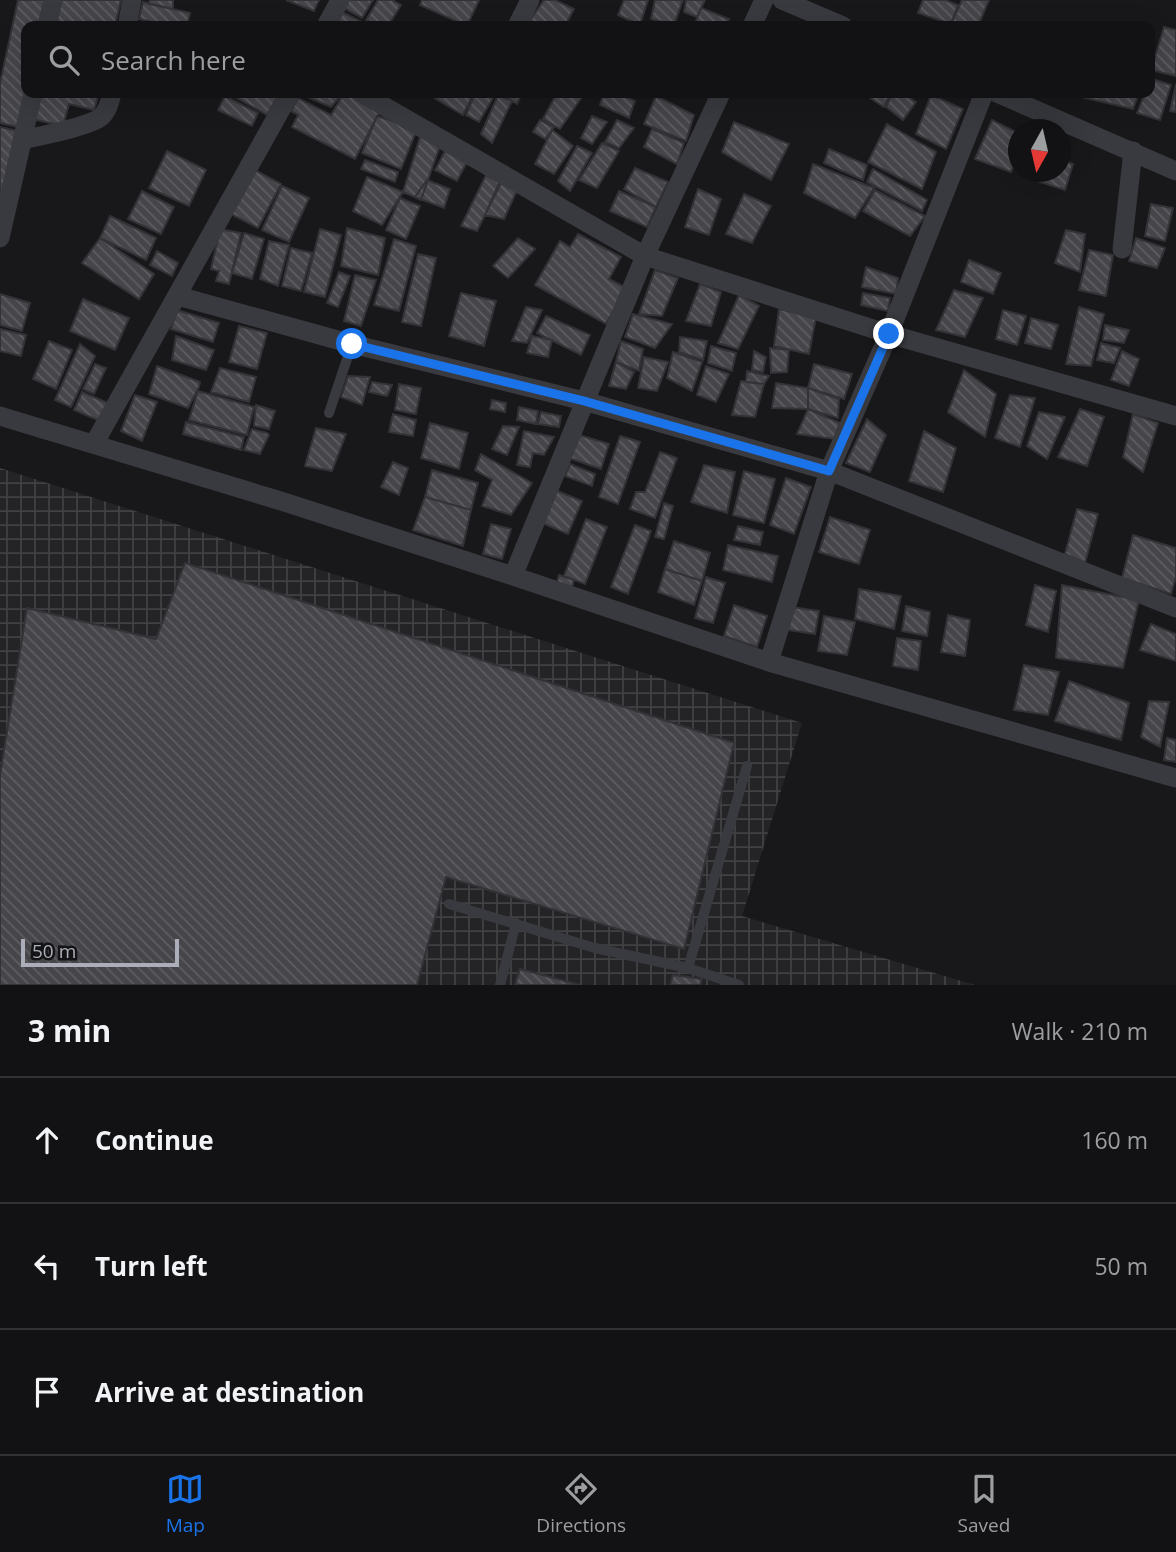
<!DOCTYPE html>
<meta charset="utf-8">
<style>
body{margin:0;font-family:"Open Sans",sans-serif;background:#1b1b1d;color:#f1f3f6}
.compass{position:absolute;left:1008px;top:119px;width:63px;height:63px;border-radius:50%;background:#121214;box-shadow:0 7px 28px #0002;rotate:188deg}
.scale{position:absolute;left:21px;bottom:18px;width:158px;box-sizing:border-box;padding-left:7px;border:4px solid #abaeb9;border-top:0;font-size:19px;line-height:24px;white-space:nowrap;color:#abaeb9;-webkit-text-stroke:5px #131315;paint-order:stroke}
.stop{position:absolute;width:21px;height:21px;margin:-16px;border:5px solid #1a73e8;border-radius:50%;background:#fff}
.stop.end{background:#1a73e8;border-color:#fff;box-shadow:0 2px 7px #0008}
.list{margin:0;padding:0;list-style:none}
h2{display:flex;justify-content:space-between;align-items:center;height:91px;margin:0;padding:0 28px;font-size:30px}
h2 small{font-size:23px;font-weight:400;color:#9c9ea0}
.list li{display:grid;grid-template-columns:46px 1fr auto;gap:21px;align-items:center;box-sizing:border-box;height:126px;padding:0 28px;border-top:2px solid #313234}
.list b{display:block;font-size:26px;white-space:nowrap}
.list em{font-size:23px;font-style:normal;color:#9c9ea0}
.icon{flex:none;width:38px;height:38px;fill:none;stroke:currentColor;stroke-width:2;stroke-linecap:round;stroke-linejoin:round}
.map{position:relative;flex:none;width:1176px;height:985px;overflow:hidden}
.search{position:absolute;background:#121214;box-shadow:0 7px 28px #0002;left:21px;right:21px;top:21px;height:77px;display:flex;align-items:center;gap:18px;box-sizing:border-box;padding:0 24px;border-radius:14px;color:#9c9ea0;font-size:26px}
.sheet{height:469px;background:#121214}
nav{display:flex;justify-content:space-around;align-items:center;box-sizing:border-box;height:98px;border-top:2px solid #313234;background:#121214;font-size:19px;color:#9c9ea0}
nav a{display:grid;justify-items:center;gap:4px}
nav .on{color:#1a73e8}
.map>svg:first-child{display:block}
.industrial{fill:url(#industrial-grid)}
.building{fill:url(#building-back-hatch);stroke:#333236;stroke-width:2}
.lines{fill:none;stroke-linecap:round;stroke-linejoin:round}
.service{stroke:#393a3f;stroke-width:10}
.minor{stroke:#393a3f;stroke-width:19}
.route{stroke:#1a73e8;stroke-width:9}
</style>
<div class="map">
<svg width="1176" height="985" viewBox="0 0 1176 985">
<defs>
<pattern id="industrial-grid" width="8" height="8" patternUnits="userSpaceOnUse" patternTransform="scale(1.75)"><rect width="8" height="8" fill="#242427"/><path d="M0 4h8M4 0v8" fill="none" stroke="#414144"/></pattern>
<pattern id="building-back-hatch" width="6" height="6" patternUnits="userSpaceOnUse" patternTransform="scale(1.75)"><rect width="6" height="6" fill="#45454a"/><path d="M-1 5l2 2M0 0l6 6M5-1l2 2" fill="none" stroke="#5d5d62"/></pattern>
</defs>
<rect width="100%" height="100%" fill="#18181a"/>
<path class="industrial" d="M0,468L802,723L742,916L975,985H0Z"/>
<path class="building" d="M18,0H48L43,26H26V93L22,128L0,123V83Z
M61,0H121L115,26H55Z
M150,0H173V9L149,4Z
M286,0H319L314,11Z
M346,0H373L362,18L342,7Z
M378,0H392L401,5L388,26H377L366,20Z
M422,0H479L467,26L420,5Z
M544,0H555L574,9L565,26H526Z
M624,0H648L640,25L618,15Z
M655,0H683L674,25L651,19Z
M686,0H705L697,17L684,12Z
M923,0H945L958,5L951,24L918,13Z
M962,0H989L978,26H950Z
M143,2L190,13L187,26H170L139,19Z
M701,8L729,19L726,26H694Z
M340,11L362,22L360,26H333Z
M1164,27L1176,30V76L1151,70Z
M1150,78L1171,85L1160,120L1137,113L1145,93H1150Z
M1176,84V112L1170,111Z
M39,93H99L94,110L69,104L63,126L32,119Z
M228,93H280L267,115Z
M298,93H343L331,107Z
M344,93L381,109L355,159L292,127L298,115L291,111L298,98L331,115Z
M433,93H474L463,115L431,96Z
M475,93H496L479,122L466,115Z
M501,93H522L517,104L501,94Z
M557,93L584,94L560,129L543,119Z
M604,93H617L635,101L629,118L600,105Z
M865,93H891L884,107L864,94Z
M892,93H902L916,102L903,120L886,107Z
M1081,93H1139L1133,109L1081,97Z
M498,95L512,101L492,143L481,134Z
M931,95L963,109L946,149L916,134Z
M225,96L258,113L252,126L218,110Z
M656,96L694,115L686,141L644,124Z
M377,116L417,129L401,169L362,153Z
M592,116L607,122L592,144L581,138Z
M540,120L554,127L545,139L533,132Z
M617,120L634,128L619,148L605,142Z
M992,120L1018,133V155L1011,172L975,159Z
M734,122L789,144L771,180L722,152Z
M887,124L936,152L922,189L868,162Z
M0,127L18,131L0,208Z
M652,129L684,143L677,164L644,147Z
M552,130L573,146L554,174L535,164Z
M422,131L442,140L421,200L403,192Z
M602,143L619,151L597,188L579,180Z
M577,146L592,153L570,191L558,181Z
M829,149L867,165L863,180L824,163Z
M167,151L206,170L189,206L149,188Z
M445,151L467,162L457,181L435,170Z
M1060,159L1073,164L1065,190L1037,181L1041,172H1060Z
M365,160L398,172L395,182L361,169Z
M813,164L874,188L855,218L804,193Z
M635,168L668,182L656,207L624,189Z
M253,169L281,184L258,228L229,213Z
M873,169L927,200L922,211L867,182Z
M486,175L501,183L477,231L461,226Z
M367,177L403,192L382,225L353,211Z
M427,180L450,189L444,208L415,197Z
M500,181L518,188L504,219L485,215Z
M282,186L309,198L289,242L262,230Z
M698,189L721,199L709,235L685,227Z
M875,190L925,216L910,236L863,211Z
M142,191L174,207L161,234L128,219Z
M619,191L656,207L647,227L610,211Z
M744,194L771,206L752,243L726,234Z
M400,198L420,206L406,239L386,230Z
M1151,204L1173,208L1165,241L1145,236Z
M110,216L156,238L146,260L100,238Z
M347,228L385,238L378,275L341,266Z
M220,229L241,233L229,284L216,281L219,271L211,269Z
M320,229L341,235L325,297L304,292Z
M1066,230L1085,234L1080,272L1055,263Z
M244,233L264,239L252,279L232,273Z
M578,234L621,257L609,279L626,288L606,324L535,285L560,241L570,247Z
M100,238L154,274L139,299L82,263Z
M518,238L535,249L508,278L493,266Z
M1136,238L1165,248L1157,268L1129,261Z
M394,239L416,246L399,311L374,305Z
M269,241L289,245L278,286L260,279Z
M291,248L312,253L301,291L282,286Z
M1089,250L1113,255L1106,296L1079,290Z
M157,251L178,263L172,276L150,265Z
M418,254L436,258L421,326L402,322Z
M969,260L1001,273L993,294L961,282Z
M866,267L898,278L896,294L862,287Z
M655,270L678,278L662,316L639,314Z
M339,272L350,276L338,307L327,303Z
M355,275L376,280L361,326L344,321Z
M700,284L721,292L711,326L686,321Z
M954,290L983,298L965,337L936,330Z
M461,293L496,301L484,346L449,336Z
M863,293L890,298L888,311L861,305Z
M0,294L30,303L22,331L0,325Z
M739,295L759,306L738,349L718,343Z
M83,299L129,318L115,350L70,331Z
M526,307L542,310L527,343L512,341Z
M1079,307L1104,314L1091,366L1066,364Z
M779,309L816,317L809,354L774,346Z
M177,310L219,323L213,342L171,329Z
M1003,310L1026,316L1017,345L996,339Z
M633,314L672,324L655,348L625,337Z
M546,316L590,335L581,355L537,333Z
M1031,318L1058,325L1051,349L1025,343Z
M1105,325L1129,330L1124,343L1103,340Z
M239,326L267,333L257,369L229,362Z
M0,329L26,335L21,356L0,351Z
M176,336L214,350L206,370L172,360Z
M532,336L552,340L548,357L527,353Z
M680,337L707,341L703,360L679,352Z
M49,341L72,350L56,389L33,379Z
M621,341L643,349L639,371L616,362Z
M1101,343L1120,348L1114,363L1097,360Z
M80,344L95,356L71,407L55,400Z
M711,346L736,353L732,371L708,363Z
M770,348L789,350L787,372L771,373Z
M754,351L766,357L763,372L752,370Z
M1122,351L1139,359L1129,386L1111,380Z
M673,352L702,362L692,391L667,378Z
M644,357L668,362L657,391L638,388Z
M616,362L634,372L626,389L609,386Z
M95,364L106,368L94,394L83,389Z
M814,364L852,374L844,399L808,388Z
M157,366L200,382L199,387L188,408L149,394Z
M706,366L729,374L716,402L697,395Z
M220,368L256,377L249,402L211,392Z
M964,370L996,394L985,437L948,412Z
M747,371L769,376L764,384L746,382Z
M348,376L370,377L362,405L341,397Z
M741,381L764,384L755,417L732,415Z
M372,382L392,385L387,396L369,392Z
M776,383L808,388V409L772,408Z
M399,384L421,388L416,414L395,410Z
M808,388L839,399L838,418L808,409Z
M198,391L254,407L247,435L189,420Z
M82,392L108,403L100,421L74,410Z
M135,395L157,402L142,441L121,431Z
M1010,395L1035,398L1020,447L995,438Z
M492,400L506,403L505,412L490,409Z
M256,405L275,411L269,429L254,426Z
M519,407L538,411L536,424L517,420Z
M808,409L840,423L834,439L797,434Z
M1080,409L1104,417L1087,466L1058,457Z
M541,412L561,416L559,427L538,424Z
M1039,412L1065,417L1047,459L1027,446Z
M393,414L416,420L413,436L389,432Z
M1133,414L1158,423L1143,472L1123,457Z
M867,419L886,435L870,472L846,463Z
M186,422L244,437L241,450L183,434Z
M430,423L468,433L459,469L421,458Z
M503,426L519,427L507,455L492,449Z
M316,428L346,434L332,471L305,466Z
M252,429L267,433L269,435L260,454L244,450Z
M524,431L554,437L544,455L533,453L530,467L517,465Z
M924,431L956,448L943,492L909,481Z
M576,434L609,444L601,469L569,458Z
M620,436L640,442L618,504L599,497Z
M660,452L677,458L655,518L630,509L636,492H645Z
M481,454L532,483L511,515L482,506L492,480L475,470Z
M393,462L408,468L399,495L381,487Z
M570,464L595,474L592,486L565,476Z
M704,465L735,472L727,513L691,502Z
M432,470L478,483L471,510L425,497Z
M744,471L775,479L764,523L733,515Z
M786,478L811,487L794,534L770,525Z
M555,490L582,501L568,534L542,523Z
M425,497L471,510L463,546L413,530Z
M664,503L673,506L664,539L655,537Z
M1077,509L1098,514L1085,563L1065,554Z
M830,517L870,530L859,564L819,552Z
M586,519L607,527L585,584L564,576Z
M491,524L511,529L502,559L483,554Z
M635,525L651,531L628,594L611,587Z
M738,526L763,532L760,545L734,540Z
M1133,535L1176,548V577L1171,594L1122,578Z
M674,541L710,553L702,581L665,569Z
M728,545L778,556L772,582L723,570Z
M185,563L734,743L684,949L446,877L417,985H0V775L27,608L156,639Z
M665,569L702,581L694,605L658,592Z
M559,575L574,580L571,591L556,586Z
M706,577L725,583L713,623L695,618Z
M1035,585L1056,591L1048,632L1026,625Z
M1062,585L1139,600L1123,668L1056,658Z
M859,589L901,596L894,629L855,619Z
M734,605L767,616L757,647L724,636Z
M906,606L930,612L927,636L902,631Z
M792,607L819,611L815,634L788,630Z
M948,615L970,620L965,656L941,652Z
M824,616L855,622L847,655L818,651Z
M1151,624L1176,634V661L1140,650Z
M897,638L921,641L918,670L893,666Z
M1024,665L1059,672L1048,715L1014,710Z
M1069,681L1129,703L1121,740L1055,721Z
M1149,701L1169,702L1160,747L1141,737Z
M1167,738L1176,740V762L1164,760Z
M520,969L580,985H515Z
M673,975L702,979L700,985H670Z"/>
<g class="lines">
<path class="service" d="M329,413L352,344
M449,904L595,948L688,968L739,985
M688,968L747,766
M500,985L516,923"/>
<path class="minor" d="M782,0L843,26
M47,26L53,0
M127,26L132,0
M326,26L340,0
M517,26L530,0
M752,26L764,0
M361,93L645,256L889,334L1176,416
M997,93L1176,171
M22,140C39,136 88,127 101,117C108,111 110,101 112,93
M0,238L33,93
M1122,249L1133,151
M178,296L352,344L584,401L829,471L1176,608
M0,416L281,501L513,576L769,662L1176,778
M94,444L290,93
M513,576L645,256L721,93
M769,662L829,471L889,334L984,93"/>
</g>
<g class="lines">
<path class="route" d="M352,344L584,401L829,471L889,334"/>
</g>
</svg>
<svg class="compass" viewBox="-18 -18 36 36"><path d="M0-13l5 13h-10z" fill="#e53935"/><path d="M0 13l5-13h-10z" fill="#9c9ea0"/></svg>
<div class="scale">50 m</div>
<div class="stop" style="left:352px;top:344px"></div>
<div class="stop end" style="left:889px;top:334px"></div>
<div class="search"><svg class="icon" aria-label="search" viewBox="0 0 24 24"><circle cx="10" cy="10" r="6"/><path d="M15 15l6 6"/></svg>Search here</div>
</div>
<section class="sheet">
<h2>3 min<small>Walk · 210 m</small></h2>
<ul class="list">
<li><svg class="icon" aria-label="ahead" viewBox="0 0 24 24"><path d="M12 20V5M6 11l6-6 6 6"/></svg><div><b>Continue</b></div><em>160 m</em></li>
<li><svg class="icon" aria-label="left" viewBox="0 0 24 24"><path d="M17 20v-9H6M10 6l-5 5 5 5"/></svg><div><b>Turn left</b></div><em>50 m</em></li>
<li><svg class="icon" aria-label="arrive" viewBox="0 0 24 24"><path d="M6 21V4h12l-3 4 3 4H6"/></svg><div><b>Arrive at destination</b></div></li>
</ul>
</section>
<nav>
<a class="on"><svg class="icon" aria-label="map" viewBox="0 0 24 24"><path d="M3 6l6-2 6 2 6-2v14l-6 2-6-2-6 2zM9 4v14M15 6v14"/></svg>Map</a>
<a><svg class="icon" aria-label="directions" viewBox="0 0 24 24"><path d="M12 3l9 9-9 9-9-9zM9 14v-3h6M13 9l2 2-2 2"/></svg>Directions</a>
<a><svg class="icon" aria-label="saved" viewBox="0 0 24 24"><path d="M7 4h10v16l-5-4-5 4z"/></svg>Saved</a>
</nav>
